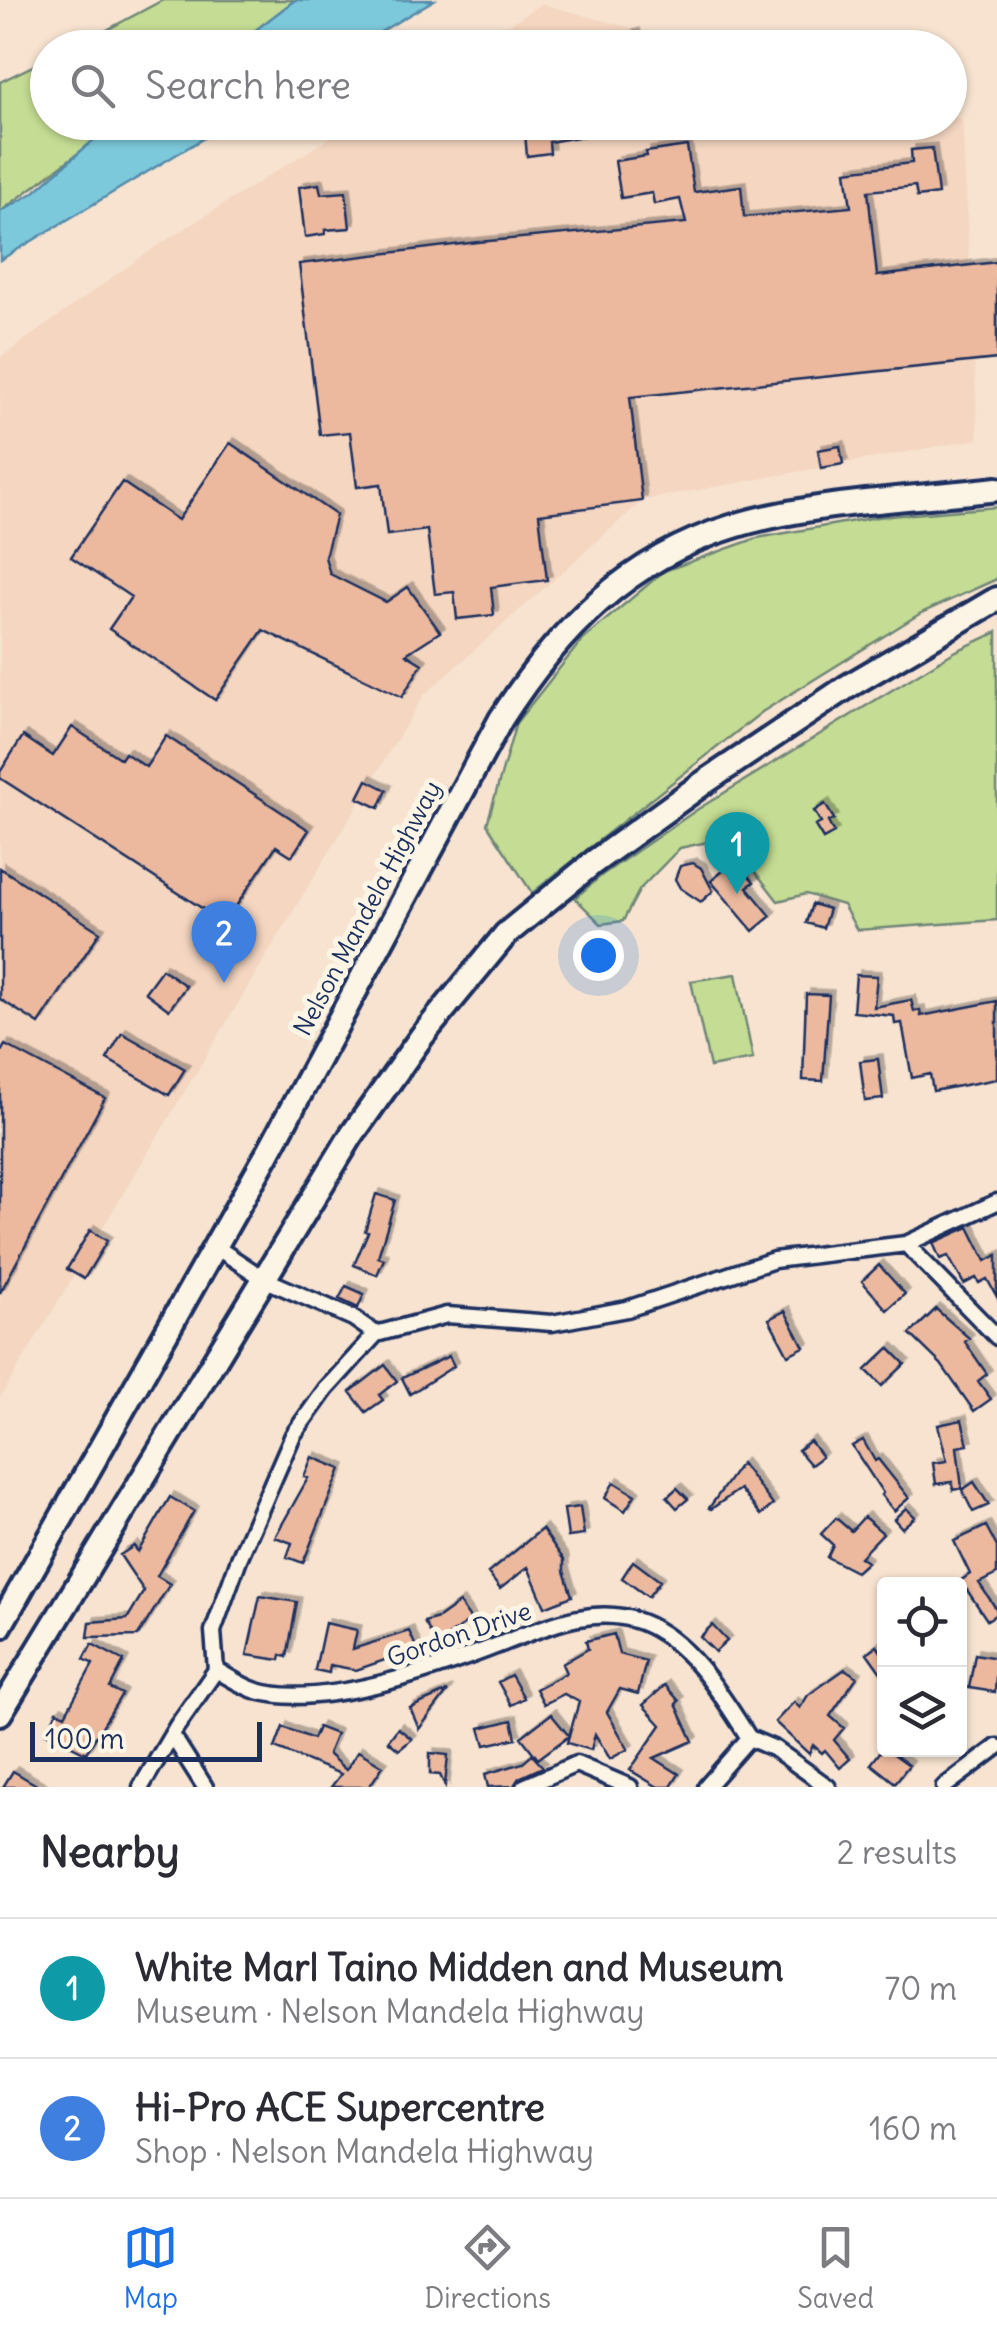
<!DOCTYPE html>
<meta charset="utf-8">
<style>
body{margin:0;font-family:Delius,sans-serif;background:#f2f2f3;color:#2b2b33}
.controls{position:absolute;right:30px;bottom:30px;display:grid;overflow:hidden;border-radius:10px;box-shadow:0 2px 8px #0004}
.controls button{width:90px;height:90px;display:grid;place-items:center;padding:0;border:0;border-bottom:2px solid #e1e1e2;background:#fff;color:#2b2b33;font:50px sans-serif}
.scale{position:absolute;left:30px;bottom:25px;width:232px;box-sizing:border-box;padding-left:10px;border:5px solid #1b2f5e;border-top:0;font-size:28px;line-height:35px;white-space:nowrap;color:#1b2f5e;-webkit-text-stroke:8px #fcf5e5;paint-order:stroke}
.you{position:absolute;left:598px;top:955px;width:35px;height:35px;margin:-25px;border:8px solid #fff;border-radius:50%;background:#1a73e8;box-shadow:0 0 0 15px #1a73e833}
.badge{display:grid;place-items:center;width:65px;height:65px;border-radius:50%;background:#1a73e8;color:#fff;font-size:32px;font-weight:700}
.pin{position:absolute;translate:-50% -82px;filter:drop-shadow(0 2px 5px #0008)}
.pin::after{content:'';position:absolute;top:52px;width:35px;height:30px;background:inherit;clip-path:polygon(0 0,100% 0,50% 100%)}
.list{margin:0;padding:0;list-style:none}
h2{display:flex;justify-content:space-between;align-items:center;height:130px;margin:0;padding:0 40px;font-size:42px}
h2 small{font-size:32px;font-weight:400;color:#7c7c81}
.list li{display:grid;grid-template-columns:65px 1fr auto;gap:30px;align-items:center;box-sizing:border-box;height:140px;padding:0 40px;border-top:2px solid #e1e1e2}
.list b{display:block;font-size:38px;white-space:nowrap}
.list p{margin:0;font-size:32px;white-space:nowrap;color:#7c7c81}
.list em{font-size:32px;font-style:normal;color:#7c7c81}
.icon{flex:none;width:55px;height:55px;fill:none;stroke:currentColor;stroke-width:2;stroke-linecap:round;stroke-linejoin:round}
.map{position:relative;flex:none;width:997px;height:1787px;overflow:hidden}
.search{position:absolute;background:#fff;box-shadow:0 2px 8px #0004;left:30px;right:30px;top:30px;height:110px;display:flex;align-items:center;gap:25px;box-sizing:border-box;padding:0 35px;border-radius:55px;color:#7c7c81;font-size:38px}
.sheet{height:410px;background:#fff}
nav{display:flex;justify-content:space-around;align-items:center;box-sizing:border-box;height:140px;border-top:2px solid #e1e1e2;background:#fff;font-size:28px;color:#7c7c81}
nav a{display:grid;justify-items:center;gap:5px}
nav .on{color:#1a73e8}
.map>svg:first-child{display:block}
.built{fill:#f4d6c1}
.green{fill:#c4dc93;stroke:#708678;stroke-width:2.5}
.water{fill:#7dc9dc;stroke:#568baa;stroke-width:2.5}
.building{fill:#ecb99e;stroke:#1b2f5e;stroke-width:2.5;filter:url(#shadow)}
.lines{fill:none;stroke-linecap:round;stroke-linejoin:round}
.minor-casing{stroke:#1b2f5e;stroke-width:21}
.trunk-casing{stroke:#1b2f5e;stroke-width:30}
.minor{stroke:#fcf5e5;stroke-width:14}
.trunk{stroke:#fcf5e5;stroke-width:22}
.labels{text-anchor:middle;stroke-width:10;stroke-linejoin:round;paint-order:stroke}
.street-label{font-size:25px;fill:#1b2f5e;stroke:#fcf5e5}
</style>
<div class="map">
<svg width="997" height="1787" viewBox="0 0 997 1787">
<defs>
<filter id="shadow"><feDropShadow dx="4.5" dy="-4.5" stdDeviation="0" flood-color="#0004"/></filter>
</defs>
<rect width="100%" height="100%" fill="#f7e3d0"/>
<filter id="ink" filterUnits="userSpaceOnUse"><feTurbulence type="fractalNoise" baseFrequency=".01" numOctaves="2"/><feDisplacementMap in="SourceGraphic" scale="20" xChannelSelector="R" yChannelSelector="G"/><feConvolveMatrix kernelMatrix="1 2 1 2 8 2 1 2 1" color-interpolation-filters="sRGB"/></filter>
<g filter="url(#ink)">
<path class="built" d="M542,4L702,47L472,48Z
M950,115L962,119L978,439L643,500L423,696L0,1398V358L148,252L353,123L950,122Z"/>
<path class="green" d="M163,0H295L257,29L225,47L73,48Z
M47,59L48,122L118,123L0,212V82Z
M997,507V579L921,613L762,712L532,893L487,824L516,723L582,640L664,571L757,538L877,517Z
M997,632V920L857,930L843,905L806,894L778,901L740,852L718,857L712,841L680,848L640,889L623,921L601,924L575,898L602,875L698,809L954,652Z
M736,974L753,1059L710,1067L691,981Z"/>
<path class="water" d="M295,0H434L355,47H225L257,29Z
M113,123H229L0,260V212L33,193Z"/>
<path class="building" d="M635,33L640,48H599V46Z
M524,122H588L590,135L549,142L550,153L527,156Z
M687,146L694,192L741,186L744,217L851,207L846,171L912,163L911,150L932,148L938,194L917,197L915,186L868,191L877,276L997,262V359L630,397L642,501L539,514L547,580L491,587L494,615L457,619L454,592L435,594L427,530L387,535L381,484L357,487L350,432L320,435L299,264L478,242L686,223L680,199L654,204L652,193L621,198L615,161L647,156L646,152Z
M319,184L321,194L346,192L350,228L325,230V234L305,237L299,187Z
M230,443L336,515L325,557L330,574L386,602L408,587L440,632L406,654L422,664L402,697L263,630L215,700L109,629L131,597L71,557L122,482L178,520Z
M840,446L843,464L821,468L818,450Z
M72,727L121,759L125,753L146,767L166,736L309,830L292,856L276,846L225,923L0,778V772L23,736L53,756Z
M367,780L387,790L379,808L358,798Z
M825,804L834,819L828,822L834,833L823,839L815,826L821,823L814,811Z
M736,860L754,882L747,887L771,916L753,931L711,881Z
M693,863L701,868L713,891L701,902L680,888L675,879L680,866Z
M0,868L100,932L39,1024L0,999Z
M812,904L829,909L823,928L806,923Z
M214,923L225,930L210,955L198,948Z
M162,969L186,986L169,1010L145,992Z
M856,975L877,976L874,1007L911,1000L914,1011L920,1010L921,1016L997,1001V1079L933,1091L930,1074L912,1078L902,1023L895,1024L894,1016L853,1012Z
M806,994L829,995L823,1081L803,1080Z
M122,1033L185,1069L169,1095L107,1059Z
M5,1045L105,1098L0,1293V1054Z
M878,1059L883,1099L865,1101L860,1061Z
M376,1194L395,1200L378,1257L384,1259L377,1275L354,1265L368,1232L365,1231Z
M969,1227L986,1261L997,1255V1297L987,1279L979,1283L976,1278L964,1284L948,1256L940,1259L933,1243Z
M90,1230L107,1241L84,1279L67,1269Z
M879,1265L905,1294L887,1310L862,1281Z
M346,1286L364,1294L358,1308L339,1299Z
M936,1309L969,1338L965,1342L987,1374L978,1381L991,1399L974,1411L941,1364L910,1334Z
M785,1311L804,1347L788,1355L769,1319Z
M889,1348L905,1364L882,1386L866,1370Z
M449,1356L454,1366L410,1394L402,1378Z
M385,1365L397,1381L379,1395L383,1400L366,1412L350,1392Z
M962,1420L968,1445L957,1447L962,1488L953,1490L952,1482L936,1484L933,1463L947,1461L938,1425Z
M863,1440L875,1461L878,1459L909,1498L894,1511L881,1495L883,1493L852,1446Z
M810,1441L822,1457L811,1465L798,1450Z
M312,1457L341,1469L303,1563L287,1557L292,1543L275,1537L308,1478L304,1477Z
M741,1463L773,1505L761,1515L740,1489L711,1509L709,1508Z
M614,1482L635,1495L625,1511L605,1498Z
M974,1482L989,1505L973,1512L962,1490Z
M677,1488L688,1499L677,1508L667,1497Z
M170,1497L194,1511L157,1576L170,1584L138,1636L88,1637L90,1622L127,1619L144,1591L120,1555L134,1546L138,1552Z
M580,1507L584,1535L568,1537L564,1509Z
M906,1508L915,1517L902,1528L894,1519Z
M864,1517L883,1533L860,1557L867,1562L856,1572L827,1557L833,1545L821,1534L836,1518L851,1531Z
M986,1526L997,1547V1574L979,1583L997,1610V1614L987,1620L967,1590L960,1595V1581L970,1574L954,1541Z
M542,1529L564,1560V1571L572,1596L545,1607L528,1567L500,1589L488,1573Z
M633,1561L660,1581L648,1597L622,1578Z
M260,1596L297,1602L287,1657L281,1655L280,1660L247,1655Z
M459,1603L471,1620L437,1644L424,1622L438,1618Z
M514,1610L519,1622L489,1637L482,1625Z
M325,1623L357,1630L353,1649L409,1631L417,1649L356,1670L330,1665L329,1673L315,1670Z
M712,1625L727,1641L715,1652L700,1637Z
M614,1634L619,1654L646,1661L638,1694L620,1689L607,1712L628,1749L610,1759L595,1734L591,1750L567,1743L579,1702L564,1694L544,1704L536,1689L566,1673L562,1664L588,1649L586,1641Z
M92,1644L124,1661L110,1688L122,1694L86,1753L46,1733L57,1711L65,1715L93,1664L84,1659Z
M877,1646L884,1656V1677L867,1653Z
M975,1654L997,1658L995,1692L969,1688Z
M845,1669L857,1677L830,1716L844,1728L834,1740L850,1759L840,1768L825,1750L822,1753L813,1745L809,1754L775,1722L794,1702L800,1708L808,1695Z
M511,1675L524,1698L511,1705L498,1682Z
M665,1685L679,1701L676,1704L693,1741L654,1758L679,1774L671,1787H658L630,1770L661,1725L643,1705Z
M448,1691L419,1729L410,1708Z
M551,1714L569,1736L538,1759L521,1737Z
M512,1720L516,1738L485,1745L480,1728Z
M283,1727L313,1739L318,1727L336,1734L328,1754L346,1770L358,1751L383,1766L369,1787H331L341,1774L275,1748Z
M398,1728L412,1739L399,1750L388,1741Z
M884,1747L909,1765L895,1783L871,1764Z
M430,1753L448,1755L445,1786L440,1775L430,1774Z
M532,1755L543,1767L519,1778L514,1786L488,1787L485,1774L523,1763Z
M13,1771L40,1787H3Z"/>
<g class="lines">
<defs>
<path id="minor" d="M906,1244L997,1202
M216,1247L264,1279L353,1318L376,1334L447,1315L552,1323L627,1309L774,1260L906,1244L997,1337
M376,1334L326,1389L293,1435L239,1559L213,1631L216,1670C229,1677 243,1687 257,1691C321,1710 440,1668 501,1644C545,1627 594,1604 641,1622C690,1641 722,1696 749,1738
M172,1735L205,1787
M749,1738L775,1749L828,1787
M141,1787L177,1726L216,1670
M524,1787L576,1764L630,1787
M706,1787L749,1738
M944,1787L997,1747"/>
<path id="trunk" d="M0,1626L268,1153L501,719C558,630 627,559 731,527C808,502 915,499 997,489
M0,1713L351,1136L422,1036L506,934L594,862L702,784L847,687L997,599"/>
</defs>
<use href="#minor" class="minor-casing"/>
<use href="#trunk" class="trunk-casing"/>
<use href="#minor" class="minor"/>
<use href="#trunk" class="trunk"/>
</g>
</g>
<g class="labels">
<g class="street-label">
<text transform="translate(367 908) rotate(-62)" y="9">Nelson Mandela Highway</text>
<text transform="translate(459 1634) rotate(-19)" y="9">Gordon Drive</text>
</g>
</g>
</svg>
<div class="controls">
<button><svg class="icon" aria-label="locate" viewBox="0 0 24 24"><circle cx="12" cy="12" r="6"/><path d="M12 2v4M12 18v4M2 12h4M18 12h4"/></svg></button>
<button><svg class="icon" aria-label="layers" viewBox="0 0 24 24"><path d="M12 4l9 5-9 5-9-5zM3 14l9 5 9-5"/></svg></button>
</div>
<div class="scale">100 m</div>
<div class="you"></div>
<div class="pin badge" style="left:737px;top:894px;background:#0f9aa8">1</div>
<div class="pin badge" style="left:224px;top:983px;background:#3f7fe0">2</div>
<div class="search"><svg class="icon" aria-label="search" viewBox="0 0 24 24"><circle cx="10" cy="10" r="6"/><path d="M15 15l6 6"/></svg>Search here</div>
</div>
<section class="sheet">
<h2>Nearby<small>2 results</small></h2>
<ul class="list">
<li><span class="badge" style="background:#0f9aa8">1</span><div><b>White Marl Taino Midden and Museum</b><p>Museum · Nelson Mandela Highway</p></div><em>70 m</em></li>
<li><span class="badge" style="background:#3f7fe0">2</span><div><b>Hi-Pro ACE Supercentre</b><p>Shop · Nelson Mandela Highway</p></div><em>160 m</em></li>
</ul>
</section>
<nav>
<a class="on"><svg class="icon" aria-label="map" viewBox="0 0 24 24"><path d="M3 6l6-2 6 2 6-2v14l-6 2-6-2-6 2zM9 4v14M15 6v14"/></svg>Map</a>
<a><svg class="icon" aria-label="directions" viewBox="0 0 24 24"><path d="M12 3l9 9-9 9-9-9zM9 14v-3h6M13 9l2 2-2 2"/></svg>Directions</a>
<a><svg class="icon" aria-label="saved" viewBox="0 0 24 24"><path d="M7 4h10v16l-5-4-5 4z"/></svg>Saved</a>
</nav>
